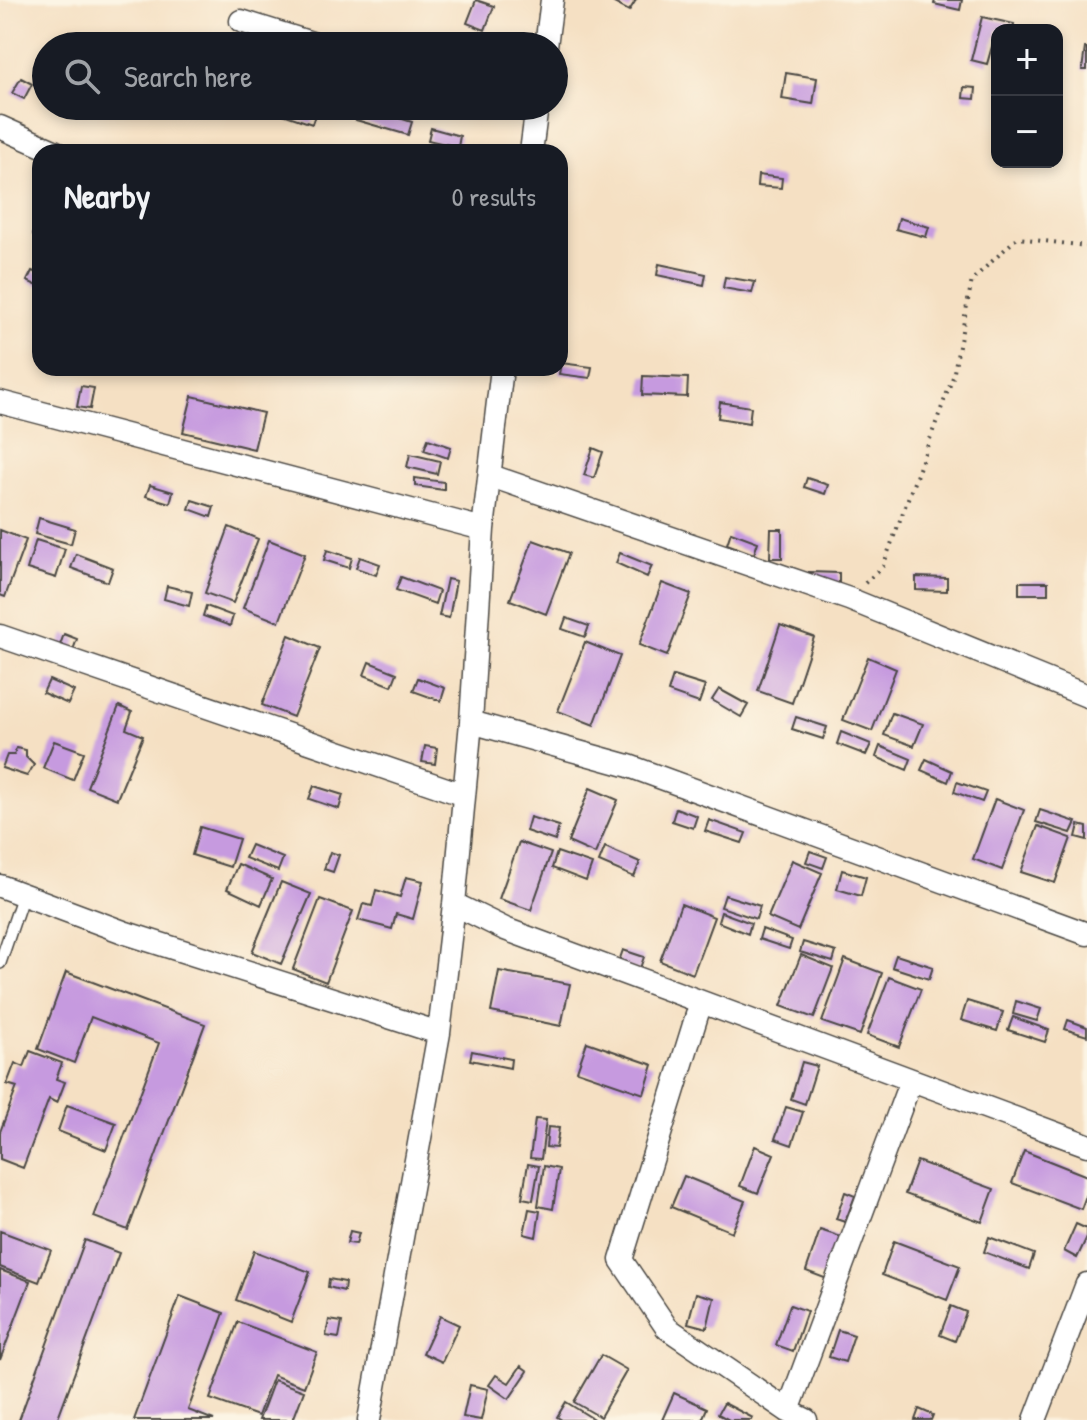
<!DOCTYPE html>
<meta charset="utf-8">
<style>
body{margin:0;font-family:"Patrick Hand",sans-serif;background:#20242c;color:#f1f3f6}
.controls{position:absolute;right:24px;top:24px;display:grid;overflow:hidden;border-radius:16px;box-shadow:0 4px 12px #0003}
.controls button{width:72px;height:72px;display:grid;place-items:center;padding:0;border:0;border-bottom:2px solid #363941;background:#171b24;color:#f1f3f6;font:40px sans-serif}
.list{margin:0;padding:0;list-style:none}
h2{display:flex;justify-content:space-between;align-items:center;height:104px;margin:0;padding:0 32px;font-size:34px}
h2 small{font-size:26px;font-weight:400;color:#9ea1a6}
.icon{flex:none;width:44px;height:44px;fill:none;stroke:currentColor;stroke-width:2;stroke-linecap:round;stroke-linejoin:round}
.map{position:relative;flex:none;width:1087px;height:1420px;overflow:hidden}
.search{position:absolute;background:#171b24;box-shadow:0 4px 12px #0003;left:32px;top:32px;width:536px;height:88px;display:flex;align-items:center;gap:20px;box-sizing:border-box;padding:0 28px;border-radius:44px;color:#9ea1a6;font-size:30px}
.panel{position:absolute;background:#171b24;box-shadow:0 4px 12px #0003;left:32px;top:144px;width:536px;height:232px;border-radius:24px}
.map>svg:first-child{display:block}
.building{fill:#c69adf}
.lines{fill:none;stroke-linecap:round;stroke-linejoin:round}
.service-casing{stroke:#494642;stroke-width:14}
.minor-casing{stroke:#494642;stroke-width:25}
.path{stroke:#494642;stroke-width:4;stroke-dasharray:2 6;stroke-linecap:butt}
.service{stroke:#fff;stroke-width:11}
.minor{stroke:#fff;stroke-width:22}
</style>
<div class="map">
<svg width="1087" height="1420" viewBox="0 0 1087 1420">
<rect width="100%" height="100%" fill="#fcf5e5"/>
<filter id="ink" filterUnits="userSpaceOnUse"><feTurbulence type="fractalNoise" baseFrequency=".0125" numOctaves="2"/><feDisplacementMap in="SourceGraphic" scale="16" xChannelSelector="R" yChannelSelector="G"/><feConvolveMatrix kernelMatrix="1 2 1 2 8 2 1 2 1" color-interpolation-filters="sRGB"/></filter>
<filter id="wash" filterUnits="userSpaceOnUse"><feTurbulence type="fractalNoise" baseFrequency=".006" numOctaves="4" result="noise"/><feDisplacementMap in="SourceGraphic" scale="32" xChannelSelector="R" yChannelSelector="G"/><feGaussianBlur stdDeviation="1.8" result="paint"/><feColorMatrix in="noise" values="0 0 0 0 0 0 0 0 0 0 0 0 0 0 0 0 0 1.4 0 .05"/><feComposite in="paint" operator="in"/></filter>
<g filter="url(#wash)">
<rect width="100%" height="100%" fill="#f5e0c3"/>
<g id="blocks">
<path class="building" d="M476,0L494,6L485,30L467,23Z
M615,0H636L629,11L614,3Z
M935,0H962L960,10L934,4Z
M982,17L1014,24L1013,30H997V37L995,36L987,64L971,60Z
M1085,48H1087V70H1082Z
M786,73L817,78L813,104L782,99Z
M21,78L32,84L24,99L12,93Z
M964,87L976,88L975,99L963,98Z
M276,106H318L312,124L274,111Z
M361,106L412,122L408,135L356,120Z
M431,128L460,136L458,147L428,140Z
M758,175L782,178L781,188L757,186Z
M899,218L929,227L926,237L896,229Z
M37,223L40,224V238L33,235Z
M659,264L706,274L704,285L657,275Z
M32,271L40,274V287L27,281Z
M725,277L755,282L752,293L723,288Z
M561,363L592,367L590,378L559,374Z
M643,376L688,378L687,397L642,395Z
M81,386L94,388L90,409L77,407Z
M192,396L263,413L254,449L183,432Z
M720,402L751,407L749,423L718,418Z
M428,439L451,447L448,458L424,450Z
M593,448L603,452L594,478L584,475Z
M410,454L440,461L437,474L407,467Z
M415,478L444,482V490L415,486Z
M807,478L828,485L825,494L804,487Z
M150,485L173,492L170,503L146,496Z
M192,500L214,507L211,517L189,509Z
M39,518L75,529L71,544L35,534Z
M229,527L258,539L233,603L205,593Z
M771,529H782V558H770Z
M0,530L26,540L5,597L0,595Z
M731,532L758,542L754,554L727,544Z
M36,540L65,549L56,578L27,569Z
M269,540L305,554L279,622L243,608Z
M533,540L569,553L546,614L510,600Z
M327,550L352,558L349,568L324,560Z
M620,553L652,566L647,577L616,563Z
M76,554L113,568L108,582L71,568Z
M360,557L380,564L376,575L356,568Z
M809,572L839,573V584L809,583Z
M401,577L439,591L435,604L396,590Z
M916,577L947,578V591L916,590Z
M447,579L456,581L449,618L439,616Z
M1019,582H1048V594H1019Z
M662,583L691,594L667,656L639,645Z
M167,586L192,592L189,606L164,599Z
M206,606L233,616L230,626L203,616Z
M566,618L589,626L585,637L562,629Z
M780,625L814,637L792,703L758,691Z
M64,634L77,639L73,650L60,645Z
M289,635L320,648L293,717L262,705Z
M585,642L620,656L594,725L558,711Z
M868,657L896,669L872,731L843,720Z
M369,662L397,673L392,686L364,675Z
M673,676L705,686L699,703L668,692Z
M418,678L445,688L441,701L413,691Z
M49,680L74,691L68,704L43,693Z
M719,689L748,705L741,717L712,700Z
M119,706L132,712L126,729L143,736L117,799L87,787Z
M892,713L923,724L914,746L884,735Z
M796,717L827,727L823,739L792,729Z
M841,732L871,744L866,755L837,744Z
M54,741L84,752L73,780L43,768Z
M425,746L437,748L435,764L422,762Z
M880,746L911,759L907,770L876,757Z
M16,748L26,750V757L34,765L27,776L2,768L7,755H14Z
M926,759L952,771L948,782L921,770Z
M957,782L986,792L982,802L954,792Z
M314,786L343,795L339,809L309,799Z
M590,788L618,800L595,854L568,842Z
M995,799L1024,810L1002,870L973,859Z
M676,808L697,816L693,828L672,821Z
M1040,810L1076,822L1071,833L1036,822Z
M530,817L559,826L555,841L526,831Z
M709,820L746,833L742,843L705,831Z
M1079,825L1087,827V840L1076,837Z
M1038,826L1071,838L1055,883L1021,872Z
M200,827L239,839L230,867L192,855Z
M519,842L551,853L531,910L499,899Z
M251,845L283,858L278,871L245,858Z
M605,847L640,862L634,877L599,862Z
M810,851L827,857L823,868L806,862Z
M330,852L339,855L333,872L324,869Z
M557,852L592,864L586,881L552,868Z
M792,860L822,873L798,930L768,917Z
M238,864L272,879L261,905L227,889Z
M842,870L866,877L861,896L837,889Z
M406,877L423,881L413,919L396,914L392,929L358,920L363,904L372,906L376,890L400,897Z
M281,882L311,894L281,964L252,952Z
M725,895L760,906L756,919L721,907Z
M320,899L353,911L326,982L293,969Z
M681,904L714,917L693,974L660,961Z
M721,912L751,923L748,934L718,922Z
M762,929L792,940L789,949L759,939Z
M803,942L836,952L833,962L800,952Z
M623,950L644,957L639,971L618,964Z
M801,955L833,968L814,1018L781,1006Z
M896,955L933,967L929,979L892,967Z
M845,959L882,973L860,1035L822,1022Z
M499,971L570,984L561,1026L491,1012Z
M66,972L205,1024L128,1230L94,1217L159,1043L91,1017L74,1063L38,1049Z
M889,977L921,989L899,1047L867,1035Z
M967,1001L1003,1012L997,1031L961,1020Z
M1016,1001L1041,1009L1037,1021L1013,1014Z
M1013,1017L1049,1030L1045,1042L1008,1030Z
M1068,1020L1087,1027V1036L1065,1029Z
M587,1042L653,1065L644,1094L577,1071Z
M30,1051L62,1063L56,1079L65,1082L57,1103L49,1099L23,1168L0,1159V1132L17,1087L7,1084L15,1063L24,1067Z
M472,1051L511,1059L510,1068L470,1060Z
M802,1062L817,1066L805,1104L791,1099Z
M67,1105L116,1123L106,1150L58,1131Z
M786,1107L803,1112L792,1145L775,1139Z
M535,1119L546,1120L541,1159L530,1158Z
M548,1127L559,1128L556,1148L546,1147Z
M755,1146L774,1154L758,1193L740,1186Z
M1024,1151L1087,1176V1193L1081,1209L1012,1183Z
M917,1161L994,1189L982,1222L905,1194Z
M528,1164L539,1166L533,1200L522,1198Z
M544,1166L559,1169L553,1209L538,1206Z
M684,1176L745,1201L732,1232L671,1207Z
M845,1192L855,1196L845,1222L836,1219Z
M529,1209L540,1211L536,1237L524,1234Z
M1076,1224L1087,1229V1237L1077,1258L1064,1251Z
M820,1230L841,1237L827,1279L806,1271Z
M0,1231L51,1250L39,1282L0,1267Z
M350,1231L359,1233L356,1244L347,1243Z
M989,1237L1034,1254L1029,1269L984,1252Z
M85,1240L119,1253L57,1420H19Z
M894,1241L960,1266L947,1300L882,1275Z
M254,1251L310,1272L291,1322L236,1300Z
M0,1270L30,1281L0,1360Z
M329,1279L345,1282L344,1291L328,1287Z
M696,1293L714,1298L707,1328L688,1323Z
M180,1296L224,1313L188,1410L214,1420H134Z
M790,1305L807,1311L793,1351L776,1345Z
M951,1306L966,1312L955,1341L940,1335Z
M440,1316L459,1325L442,1362L423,1353Z
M329,1320L342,1322L339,1338L326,1336Z
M238,1322L317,1352L304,1387L273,1375L258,1416L210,1399Z
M838,1330L854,1335L845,1362L829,1357Z
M601,1355L627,1370L600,1417L574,1402Z
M521,1366L528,1371L509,1399L489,1385L496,1375L509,1383Z
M274,1380L304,1391L293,1420H259Z
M470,1385L488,1389L481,1420L463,1417Z
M674,1393L707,1408L702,1420H662Z
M566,1402L595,1420H562L557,1417Z
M724,1403L753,1418L752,1420H729L718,1414Z
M919,1409L933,1415L931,1420H915Z"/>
</g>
</g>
<g filter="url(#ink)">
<use href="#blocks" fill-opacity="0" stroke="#494642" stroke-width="2"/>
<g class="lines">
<defs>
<path id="service" d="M0,963L23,895"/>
<path id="minor" d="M241,21L321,46
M546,46L552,0
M514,106L536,113
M0,127L56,152
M531,152L537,106
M0,402L483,529
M491,476L849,599L1087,696
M0,636L464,795
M471,722L629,766L1087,934
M0,886L126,933L439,1033
M454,904L505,929L1087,1145
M701,1002L621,1260L667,1328L788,1411L806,1420
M788,1411L911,1080
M369,1420L439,1033L454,904L471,722L483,529L502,368
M1035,1420L1087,1284"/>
</defs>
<use href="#service" class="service-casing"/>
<use href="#minor" class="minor-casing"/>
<path class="path" d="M865,583L883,566L953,377L972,280L1017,238L1087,246"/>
<use href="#service" class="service"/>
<use href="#minor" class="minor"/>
</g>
</g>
</svg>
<div class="controls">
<button>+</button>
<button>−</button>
</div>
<div class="search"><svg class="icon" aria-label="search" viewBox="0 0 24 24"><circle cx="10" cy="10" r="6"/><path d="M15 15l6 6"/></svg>Search here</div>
<section class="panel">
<h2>Nearby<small>0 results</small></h2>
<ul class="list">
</ul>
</section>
</div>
